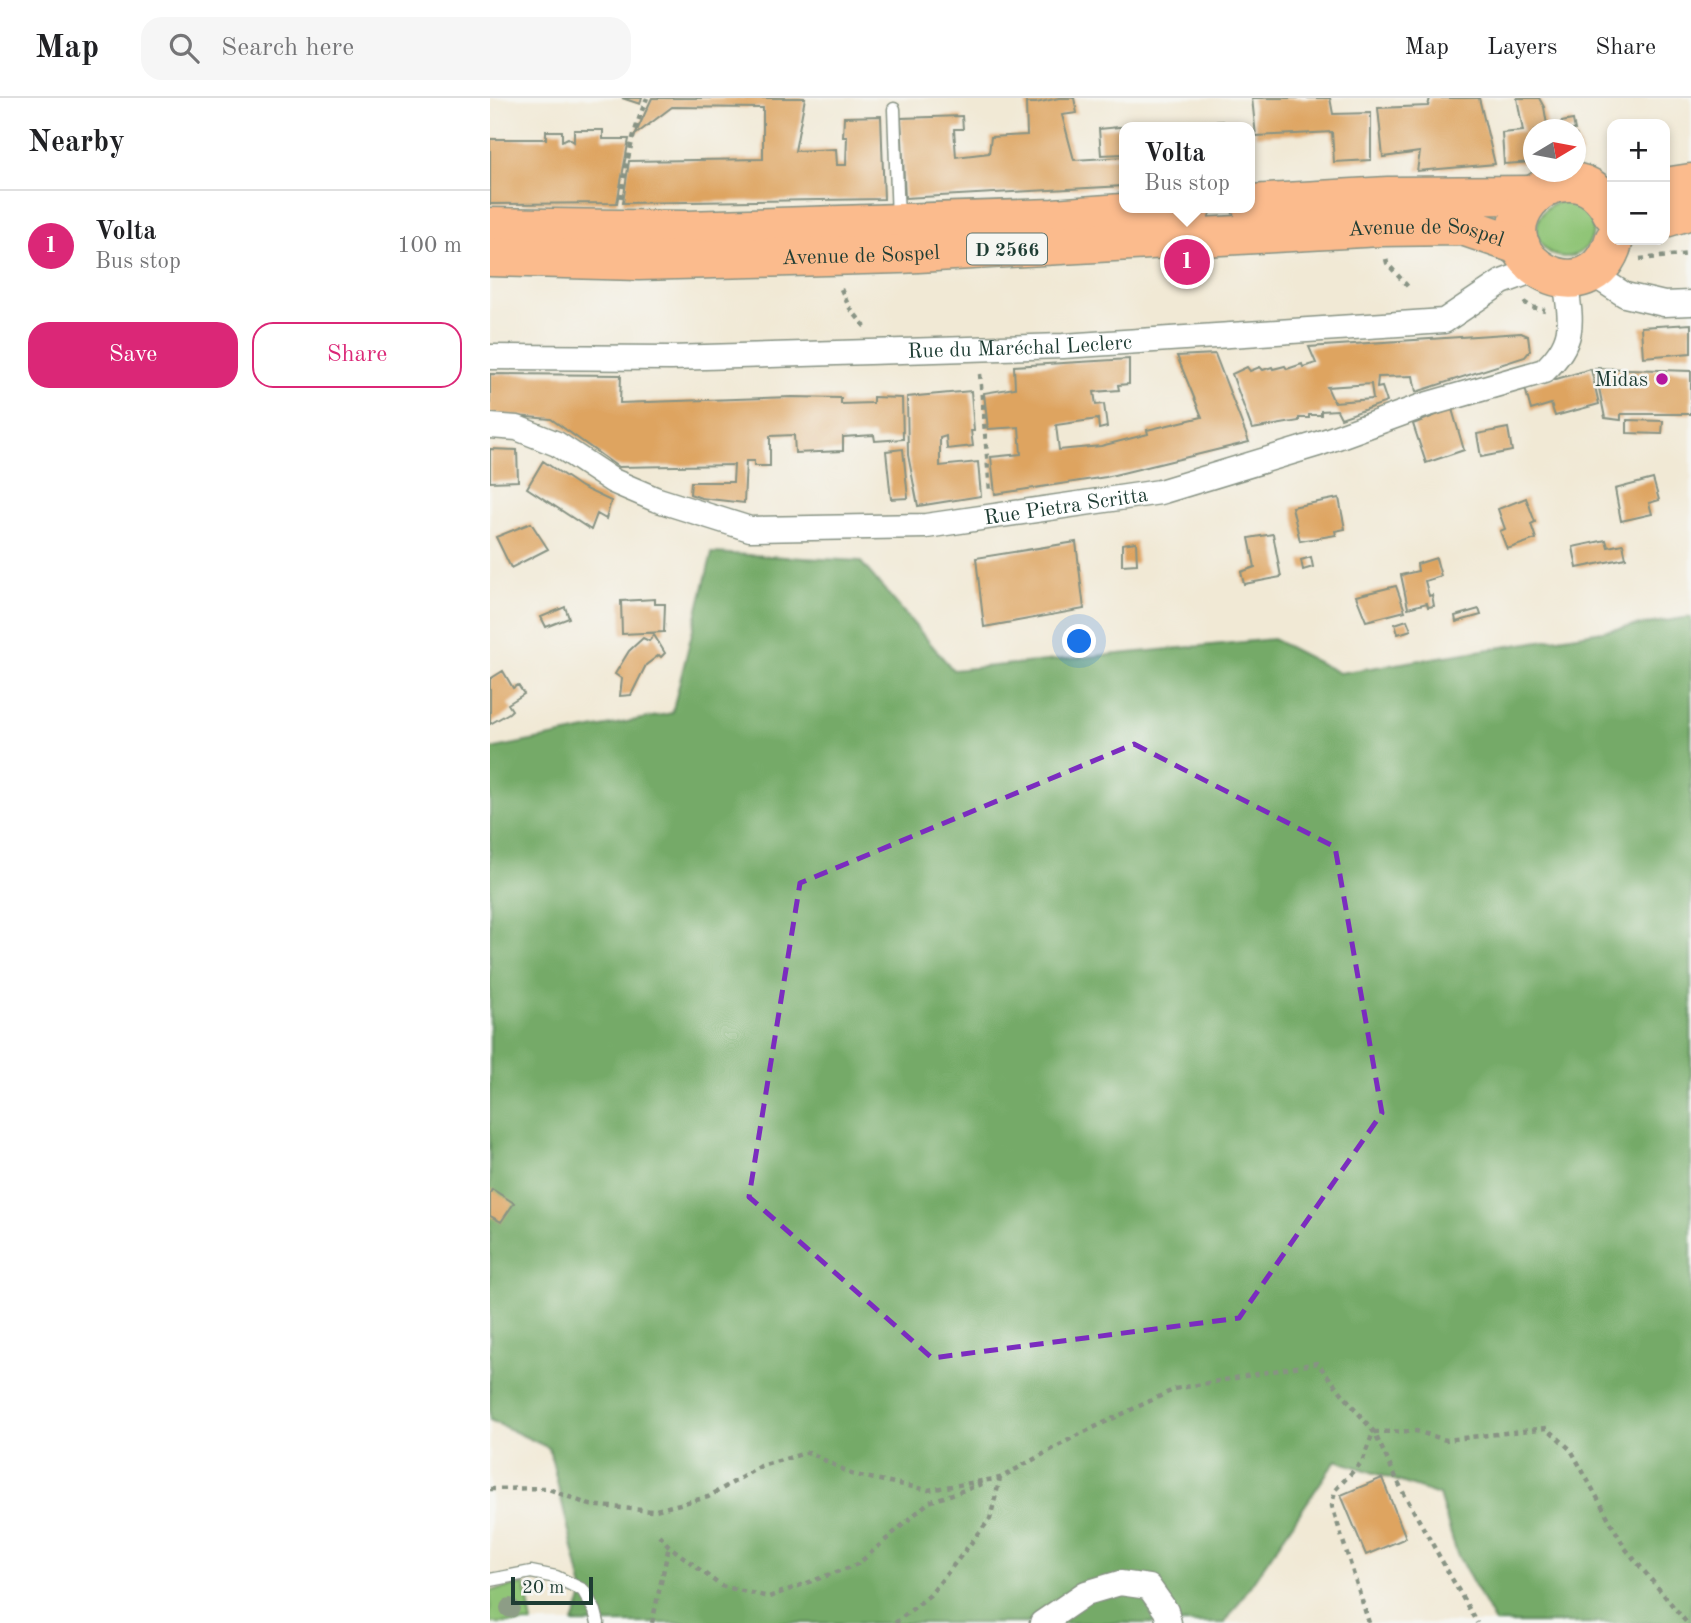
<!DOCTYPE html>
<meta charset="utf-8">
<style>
body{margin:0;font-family:"Old Standard TT",serif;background:#f6f6f6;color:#202124}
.controls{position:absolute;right:21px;top:21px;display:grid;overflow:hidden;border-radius:14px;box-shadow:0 4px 10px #0003}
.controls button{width:63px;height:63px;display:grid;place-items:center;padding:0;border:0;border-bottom:2px solid #e0e0e0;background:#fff;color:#202124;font:35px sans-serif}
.compass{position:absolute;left:1033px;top:21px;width:63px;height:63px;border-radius:50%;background:#fff;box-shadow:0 4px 10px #0003;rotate:80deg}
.scale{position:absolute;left:21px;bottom:18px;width:82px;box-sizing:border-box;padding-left:7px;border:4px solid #1f3d34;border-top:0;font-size:19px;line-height:24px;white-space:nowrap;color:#1f3d34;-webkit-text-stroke:5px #f6f6f2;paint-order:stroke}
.you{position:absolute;left:590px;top:544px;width:24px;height:24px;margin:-18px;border:5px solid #fff;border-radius:50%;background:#1a73e8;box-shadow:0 0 0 10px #1a73e833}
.badge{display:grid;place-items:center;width:46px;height:46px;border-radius:50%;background:#db2777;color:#fff;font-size:23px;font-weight:700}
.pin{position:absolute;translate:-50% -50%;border:4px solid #fff;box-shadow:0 2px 7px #0006}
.popup{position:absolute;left:629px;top:24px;width:136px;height:91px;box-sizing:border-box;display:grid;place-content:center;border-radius:14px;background:#fff;filter:drop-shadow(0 2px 5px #0005);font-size:23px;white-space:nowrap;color:#757577}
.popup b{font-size:26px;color:#202124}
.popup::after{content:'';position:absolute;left:50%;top:100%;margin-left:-14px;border:14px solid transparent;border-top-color:#fff}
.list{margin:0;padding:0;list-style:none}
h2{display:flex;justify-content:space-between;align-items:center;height:91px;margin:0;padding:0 28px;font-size:30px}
h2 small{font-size:23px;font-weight:400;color:#757577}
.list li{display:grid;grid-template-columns:46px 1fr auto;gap:21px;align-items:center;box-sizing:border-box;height:112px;padding:0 28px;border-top:2px solid #e0e0e0}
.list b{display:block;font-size:26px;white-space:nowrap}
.list p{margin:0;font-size:23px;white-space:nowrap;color:#757577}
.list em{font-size:23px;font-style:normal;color:#757577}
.actions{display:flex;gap:14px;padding:21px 28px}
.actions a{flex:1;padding:16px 0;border:2px solid #db2777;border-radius:21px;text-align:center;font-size:24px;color:#db2777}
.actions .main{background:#db2777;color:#fff}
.icon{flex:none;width:38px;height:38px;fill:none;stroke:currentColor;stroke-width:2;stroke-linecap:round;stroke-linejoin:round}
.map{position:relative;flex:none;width:1201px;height:1525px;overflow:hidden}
header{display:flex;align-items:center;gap:42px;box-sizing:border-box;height:98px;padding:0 35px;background:#fff;border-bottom:2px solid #e0e0e0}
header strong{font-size:33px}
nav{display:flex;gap:38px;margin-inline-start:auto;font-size:24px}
.search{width:490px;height:63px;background:#f6f6f6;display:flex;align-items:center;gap:18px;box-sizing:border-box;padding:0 24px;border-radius:21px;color:#757577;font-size:26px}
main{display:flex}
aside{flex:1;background:#fff}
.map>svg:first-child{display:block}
.green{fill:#90c577;stroke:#588156;stroke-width:2}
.forest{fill:#74aa68;stroke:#4a744e;stroke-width:2}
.building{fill:#dea461;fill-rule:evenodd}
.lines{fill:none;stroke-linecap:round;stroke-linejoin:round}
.service-casing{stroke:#889384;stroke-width:15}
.minor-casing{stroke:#889384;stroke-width:27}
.primary-casing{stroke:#889384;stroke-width:41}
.path{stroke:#889384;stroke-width:4.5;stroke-dasharray:5 5;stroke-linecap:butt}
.service{stroke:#fff;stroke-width:12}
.minor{stroke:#fff;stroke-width:24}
.primary{stroke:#fbbb8d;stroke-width:38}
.tree{fill:#8d9d86}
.marked{fill:none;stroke:#7b2cbf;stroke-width:5;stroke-dasharray:14 9;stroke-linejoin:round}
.poi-dot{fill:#b5179e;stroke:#f6f6f2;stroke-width:2.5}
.labels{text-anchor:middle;stroke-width:5;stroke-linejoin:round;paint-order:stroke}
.shield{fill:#f6f6f2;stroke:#60746d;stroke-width:2}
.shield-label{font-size:19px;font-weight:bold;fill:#1f3d34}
.street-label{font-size:21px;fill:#1f3d34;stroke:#f6f6f2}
.poi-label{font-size:21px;fill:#1f3d34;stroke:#f6f6f2;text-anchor:end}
</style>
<header>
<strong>Map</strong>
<div class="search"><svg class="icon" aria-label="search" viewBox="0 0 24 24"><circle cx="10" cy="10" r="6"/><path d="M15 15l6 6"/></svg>Search here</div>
<nav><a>Map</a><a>Layers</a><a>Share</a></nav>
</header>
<main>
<aside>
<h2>Nearby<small></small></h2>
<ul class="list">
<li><span class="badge">1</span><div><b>Volta</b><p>Bus stop</p></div><em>100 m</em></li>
</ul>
<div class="actions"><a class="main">Save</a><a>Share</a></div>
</aside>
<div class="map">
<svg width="1201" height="1525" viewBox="0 0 1201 1525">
<rect width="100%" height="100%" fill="#f6f6f2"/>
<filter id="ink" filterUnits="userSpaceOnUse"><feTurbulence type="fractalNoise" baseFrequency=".0143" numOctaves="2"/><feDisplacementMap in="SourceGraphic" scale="14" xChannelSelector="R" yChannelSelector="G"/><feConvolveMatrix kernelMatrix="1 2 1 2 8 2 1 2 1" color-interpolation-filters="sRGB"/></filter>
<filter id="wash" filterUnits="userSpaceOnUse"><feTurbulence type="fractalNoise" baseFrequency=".00686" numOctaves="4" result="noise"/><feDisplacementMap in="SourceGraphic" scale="28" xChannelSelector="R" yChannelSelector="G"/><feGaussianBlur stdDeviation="1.57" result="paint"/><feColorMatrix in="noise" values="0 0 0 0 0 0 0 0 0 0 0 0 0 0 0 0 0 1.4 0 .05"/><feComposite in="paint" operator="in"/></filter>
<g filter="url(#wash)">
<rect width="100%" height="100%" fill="#f1e9d5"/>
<path class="green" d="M1047 131a28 28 0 1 1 56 0a28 28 0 1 1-56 0Z
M35,1486L42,1525H0V1493Z"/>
<path class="forest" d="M222,455L370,463L463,572L783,541L849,575L1201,519V1525H1005L967,1456L949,1397L846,1362L735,1525H83L94,1496L59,1350L0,1322V651L182,615Z"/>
<g id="blocks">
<path class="building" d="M132,0H152L150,6Z
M162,0H315L305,53L346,51L347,67H356L357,39H353L354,19L391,18L394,101L133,105L139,63L273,61V10L182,9L145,37Z
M569,0H584L587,15L572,17L584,62L634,59V88L415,100L411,20L472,18L473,31H464L466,59L499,55L501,39L537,37L536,5H546Z
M762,0H840L843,16L881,15V62L844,64L842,34L766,38Z
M940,0H989L1005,66L927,73L930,54L893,59L888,10L938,8Z
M1027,0H1049L1054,9L1058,32H1044V64L1014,66L1012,35L1033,33Z
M1083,22L1085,32H1073L1071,24Z
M733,23V29H664V27Z
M629,29H634V56L611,57L609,31Z
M84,32H113V41H139L127,105L0,106V41H56V33H72V43L78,40L84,44Z
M1086,36L1092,57H1086Z
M1201,226V255L1153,259L1151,229Z
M1031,235L1038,238L1040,253L1035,259L926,294L923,278L888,279L887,290L892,289L897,304L851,320L847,312L831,313V317H819V320H809V323L762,331L742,276L757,269L760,273L770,269L773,272L782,269L783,271L795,268L797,271L812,266L813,269L826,265L819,249ZM881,286L883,301L844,304L837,289Z
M725,256L759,344L616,379L505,396L501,359L531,356L529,329L498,331L494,295L525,290L524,268L639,261V286L628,287L629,292L604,294L606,307L614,306L617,329L609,331L608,321L566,327L569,352L611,348L658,336L657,332L712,319L687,258Z
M1105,270L1201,273V316H1131V322L1115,320Z
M1101,271L1109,306L1065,318L1061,306L1041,312L1035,290Z
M0,276L131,277L130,305L302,299L351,300V306L383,305V299L412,300L413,341L385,343L384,337L353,339V353L305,355L304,337L280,338V368H264V363H256L254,405L211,400L200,396L201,384H243L244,367L128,369L61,321L0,316Z
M481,293L484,333H481L483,348L457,351L456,338L450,340V368L488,364L491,398L428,408L418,357L417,299Z
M962,311L974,352L936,365L923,326Z
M1137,322L1173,323L1172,336L1137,335Z
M1018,330L1022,353L991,359L987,336Z
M0,351L27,352L28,383L0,384Z
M413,351L418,400L401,401L396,353Z
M53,363L91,389L121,403L116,421L107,416L101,432L37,390Z
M1163,381L1169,402L1159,405L1162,416L1131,423L1125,391Z
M849,400L855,431L845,433L846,437L810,443L802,409Z
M1036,400L1045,424L1041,426L1046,441L1017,451L1010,433L1015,431L1008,411Z
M41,425L58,451L21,470L6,439Z
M783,436L791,479L754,486L751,474L765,469L759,440Z
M1116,442L1118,449L1133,446L1136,460L1087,470L1083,449Z
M586,444L594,511L494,529L486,460Z
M646,444L647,466L632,467V446Z
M821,459L823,469L813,472L811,462Z
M946,460L951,478L935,483L939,498L942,497L944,508L938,509L937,505L918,510L911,477L928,473L927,466Z
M906,488L915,513L876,523L866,498Z
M165,501V506H175L174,534L132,536L131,503Z
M75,509L79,520L56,529L51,519Z
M989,511L991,517L966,524L965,518Z
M917,522L921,532L908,536L905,526Z
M164,537L175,555L171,559L169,557L156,567L141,597L130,598L132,581L125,576L139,553L153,540L159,543Z
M13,573L23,590L28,587L34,596L18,606L22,612L19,615L0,626V581Z
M2,1091L24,1105L11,1124L0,1118V1095Z
M892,1380L916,1440L876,1457L851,1397Z"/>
</g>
</g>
<g filter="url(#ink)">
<use href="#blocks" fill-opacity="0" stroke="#889384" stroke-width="2"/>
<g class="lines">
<defs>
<path id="service" d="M404,11L408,122
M0,1482L41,1474L66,1479L93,1492L105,1513L108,1525"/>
<g id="minor">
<path d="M1101,175L1135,197L1174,206L1201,205"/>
<path id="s1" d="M0,259L181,260L573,248L954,223L1012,184L1047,171"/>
<path id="s2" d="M0,328L27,330L67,346L123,383L165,401L260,431L436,428L670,394L828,346L935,307L1054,273C1087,242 1081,223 1075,181"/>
<path d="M552,1525L596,1495L630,1485L659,1489L676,1513L679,1525"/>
</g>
<g id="primary">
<path d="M1175,89L1201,85"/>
<path d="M760,106L898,98L1044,97"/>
<path d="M1122,115C1114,98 1100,85 1081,84C1064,83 1049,90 1038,104C993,162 1102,222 1124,142"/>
<path d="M1175,120L1201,112"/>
<path d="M0,129L197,132L563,120L701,110"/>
<path id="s3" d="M0,159L149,163L410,156L890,129L973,128L1031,148"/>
</g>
</defs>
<use href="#service" class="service-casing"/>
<use href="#minor" class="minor-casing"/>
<use href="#primary" class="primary-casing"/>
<path class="path" d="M131,100C136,65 143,33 157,0
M896,161L897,165L920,191
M1150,161L1201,156
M351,191L359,209L376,230
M1034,204L1041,209L1055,212
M490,276L500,393
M884,1334L926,1333L956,1342L1057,1330L1081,1352L1135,1450L1197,1525
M0,1391L56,1390L100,1407L162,1413L218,1399L271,1368L319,1354L361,1376L438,1392L510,1380L586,1338L685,1291L827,1265L884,1334L913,1394L987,1525
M169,1437L179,1448L231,1488L279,1499L368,1466L439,1404L495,1385
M162,1525L179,1448
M405,1525L440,1497L500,1421L510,1380
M879,1525L842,1408L845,1392L872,1364L883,1335"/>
<use href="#service" class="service"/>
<use href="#minor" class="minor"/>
<use href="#primary" class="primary"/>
</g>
<circle class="tree" cx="20" cy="1510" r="10"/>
</g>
<path class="marked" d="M644,646L845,749L892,1015L749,1220L442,1260L259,1099L310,785Z"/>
<circle class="poi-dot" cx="1172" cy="281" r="7"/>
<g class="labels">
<rect class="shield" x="477" y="135.5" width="80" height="31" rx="5"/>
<g class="shield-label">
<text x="517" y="158">D 2566</text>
</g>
<g class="street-label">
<text dy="7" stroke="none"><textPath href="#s3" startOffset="938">Avenue de Sospel</textPath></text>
<text dy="7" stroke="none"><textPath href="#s3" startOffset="371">Avenue de Sospel</textPath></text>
<text dy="7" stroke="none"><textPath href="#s1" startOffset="530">Rue du Maréchal Leclerc</textPath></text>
<text dy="7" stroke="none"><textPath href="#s2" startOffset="600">Rue Pietra Scritta</textPath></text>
</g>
<g class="poi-label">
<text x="1158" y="288">Midas</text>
</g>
</g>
</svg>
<div class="controls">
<button>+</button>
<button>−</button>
</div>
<svg class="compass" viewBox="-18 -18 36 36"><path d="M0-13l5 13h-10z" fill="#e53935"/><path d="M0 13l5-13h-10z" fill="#757577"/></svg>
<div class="scale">20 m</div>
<div class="you"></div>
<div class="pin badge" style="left:697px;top:164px">1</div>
<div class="popup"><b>Volta</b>Bus stop</div>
</div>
</main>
